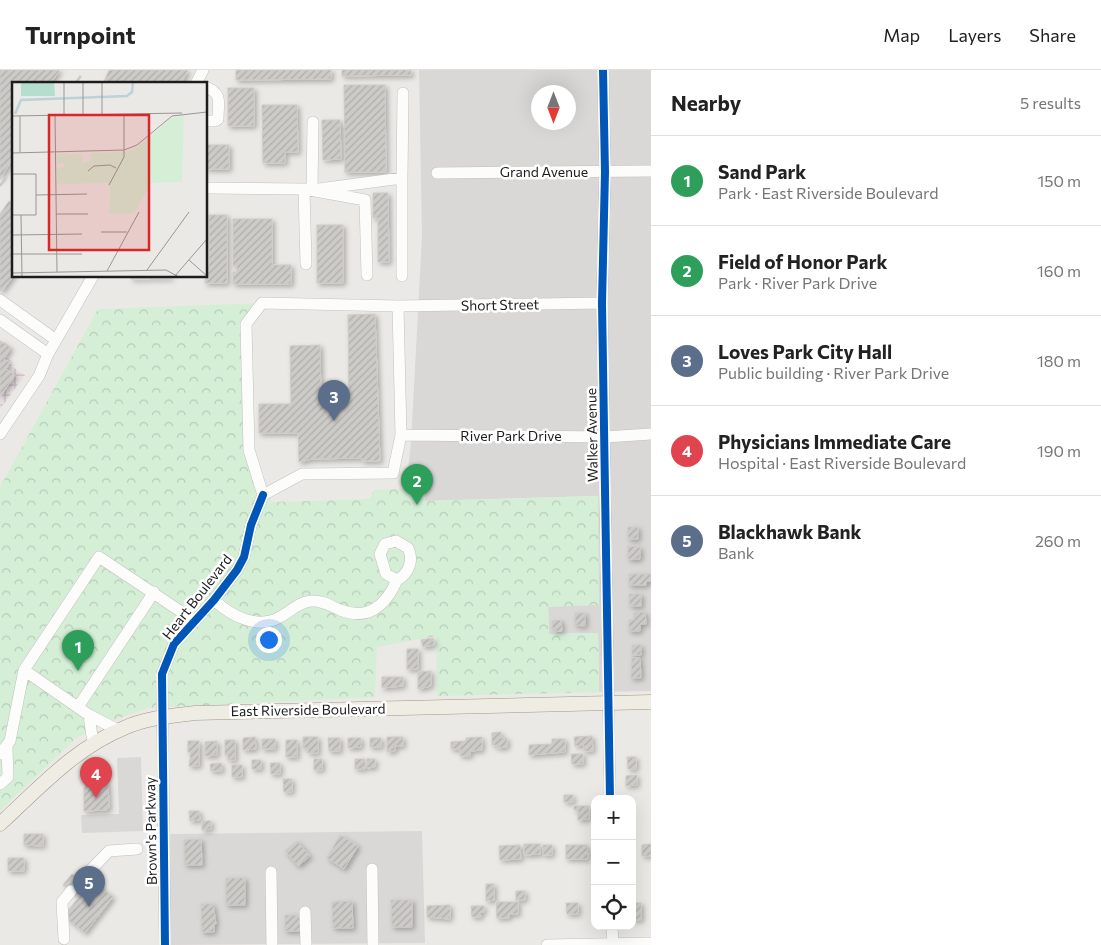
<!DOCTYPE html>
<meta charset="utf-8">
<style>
body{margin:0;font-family:Commissioner,sans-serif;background:#f2f2f2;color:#222}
.controls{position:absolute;right:15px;bottom:15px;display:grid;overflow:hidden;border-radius:10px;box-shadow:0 5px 20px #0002}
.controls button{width:45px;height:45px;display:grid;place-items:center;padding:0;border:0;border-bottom:1px solid #e0e0e0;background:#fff;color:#222;font:25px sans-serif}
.compass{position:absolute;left:531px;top:15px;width:45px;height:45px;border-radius:50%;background:#fff;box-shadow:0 5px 20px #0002;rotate:180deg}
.you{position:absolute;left:268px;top:569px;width:18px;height:18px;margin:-12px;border:4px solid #fff;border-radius:50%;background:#1a73e8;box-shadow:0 0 0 8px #1a73e833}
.badge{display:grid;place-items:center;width:32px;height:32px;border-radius:50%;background:#2563eb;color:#fff;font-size:16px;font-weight:700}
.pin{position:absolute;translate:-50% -41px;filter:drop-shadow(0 1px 2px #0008)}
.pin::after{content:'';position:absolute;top:26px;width:18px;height:15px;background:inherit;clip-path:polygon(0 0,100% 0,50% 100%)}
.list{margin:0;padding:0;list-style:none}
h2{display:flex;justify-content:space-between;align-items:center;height:65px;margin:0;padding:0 20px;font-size:21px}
h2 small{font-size:16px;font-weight:400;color:#767676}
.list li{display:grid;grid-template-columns:32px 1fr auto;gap:15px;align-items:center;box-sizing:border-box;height:90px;padding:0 20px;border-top:1px solid #e0e0e0}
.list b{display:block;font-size:19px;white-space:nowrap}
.list p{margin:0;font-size:16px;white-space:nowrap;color:#767676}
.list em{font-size:16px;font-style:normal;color:#767676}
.icon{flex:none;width:28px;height:28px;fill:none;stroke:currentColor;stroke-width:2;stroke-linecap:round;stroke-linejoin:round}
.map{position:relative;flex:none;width:651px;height:875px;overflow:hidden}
header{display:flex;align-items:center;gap:30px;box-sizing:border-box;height:70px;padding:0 25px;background:#fff;border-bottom:1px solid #e0e0e0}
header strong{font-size:24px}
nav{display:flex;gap:28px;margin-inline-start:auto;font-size:18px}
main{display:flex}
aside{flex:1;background:#fff}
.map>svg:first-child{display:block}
.residential{fill:#dad8d6;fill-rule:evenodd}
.industrial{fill:url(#industrial-grid)}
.religious{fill:#d9d8d6}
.park{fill:url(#park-crowns)}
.building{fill:url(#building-hatch);stroke:#cecbc7;filter:url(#shadow)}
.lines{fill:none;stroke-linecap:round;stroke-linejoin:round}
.minor-casing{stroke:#c2c1bf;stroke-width:12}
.major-casing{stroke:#9f9884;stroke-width:15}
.minor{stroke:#fcfcfb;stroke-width:11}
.major{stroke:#efece4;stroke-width:14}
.rail{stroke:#c9c9c8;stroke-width:2.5;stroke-dasharray:10 10;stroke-linecap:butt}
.cycleway-casing{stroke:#fff;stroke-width:11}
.cycleway{stroke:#0057b8;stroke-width:8}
.labels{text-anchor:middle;stroke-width:5;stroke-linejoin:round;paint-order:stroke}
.street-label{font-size:14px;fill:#1c1c1c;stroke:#fff}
.inset-river{fill:none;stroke:#bbd2db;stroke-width:2.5}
.inset-road{fill:none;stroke:#989795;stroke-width:1}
.view{fill:#d62828;fill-opacity:0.15;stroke:#d62828;stroke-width:2.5}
.inset-edge{fill:none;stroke:#1c1c1c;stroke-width:2.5}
</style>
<header>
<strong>Turnpoint</strong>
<nav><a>Map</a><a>Layers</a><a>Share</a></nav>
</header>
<main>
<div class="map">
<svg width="651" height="875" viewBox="0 0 651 875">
<defs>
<pattern id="industrial-grid" width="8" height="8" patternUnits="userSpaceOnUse" patternTransform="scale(1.25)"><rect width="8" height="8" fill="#e8dee3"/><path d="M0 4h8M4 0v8" fill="none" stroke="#c6bec2"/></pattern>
<pattern id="park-crowns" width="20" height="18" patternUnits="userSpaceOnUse" patternTransform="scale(1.25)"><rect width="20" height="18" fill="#d5efd7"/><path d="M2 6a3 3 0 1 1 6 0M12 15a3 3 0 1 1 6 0" fill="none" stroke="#b6ccb8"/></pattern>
<pattern id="building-hatch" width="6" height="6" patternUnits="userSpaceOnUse" patternTransform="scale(1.25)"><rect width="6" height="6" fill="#cdcbc8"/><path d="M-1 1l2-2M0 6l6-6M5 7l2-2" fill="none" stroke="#afaeab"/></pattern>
<filter id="shadow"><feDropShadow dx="2.5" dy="2.5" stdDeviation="2.5" flood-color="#0004"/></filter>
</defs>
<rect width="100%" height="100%" fill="#ebe9e5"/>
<path class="residential" d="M419,0H651V621L599,622L598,563L549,564L548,536L598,426L425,431L424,418L406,419L411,372L422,167ZM538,22H568V52H538Z
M422,761L425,873L170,875V764Z"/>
<path class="industrial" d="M0,269L13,279L6,287L13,292L11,296L25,305L0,339Z"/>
<path class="religious" d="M141,687L143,761L82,763L81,745L119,744L117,688Z"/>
<path class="park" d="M262,233L246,255L249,380L263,425L273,432L370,429L374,420L424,418L425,431L598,426L599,535L548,537L549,564L598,563L599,622L437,626L436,566L377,577L375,627L148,638L103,654L75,669L0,741V417L98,239Z"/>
<path class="building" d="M0,0H60L50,14H14V87L0,109Z
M109,0H188L181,14H103Z
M236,0H331V9L236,10Z
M342,0H411V5L342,6Z
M344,15H385L386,102H345Z
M228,18H254V56H228Z
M262,35H297L298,82H285V93H263Z
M322,50H340L341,89L323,90Z
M206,75H229V99H206Z
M373,123H388L389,192H378V148H373Z
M9,131L14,134V205L2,221L0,220V144Z
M209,145H227V213H205L206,197H209Z
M233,149H272V195H291V214H233V202H237V196H233Z
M317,155H343V213H317Z
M131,206H171V208L131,209Z
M375,244L380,391H362V388L312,389L299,392L298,363H259V334H291L290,276L320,275L321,332H349L348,245Z
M0,271L11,278L4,289L10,293L6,299L15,305L0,327Z
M628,457H638V469H628Z
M628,476L640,477V489H628Z
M629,504H651V511H646V515H629Z
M629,524H641V536H630Z
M645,542L646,554H640V561H629V550H634V543Z
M575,543H585V556L575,555Z
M561,550L562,561L553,562L552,551Z
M433,568L434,575L423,577L421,570Z
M632,575H641V585H632Z
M407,579H418V599H407Z
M632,588H640L641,608H631Z
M431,601V616L418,619V602Z
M382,607H403V616L382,618Z
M501,662V668H507V677L497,678V675H492V663Z
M592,666L593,681H584V675L575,676L574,667Z
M255,667L256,679L243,680V668Z
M303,667H318V683H308V678H303Z
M387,667H403V676H395V681L387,682Z
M482,667V680L470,681V686H460V679H451V672L466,671V668Z
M328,668H340V681H329Z
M348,668H361V677L348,678Z
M370,668H381V677H370Z
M262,669H275V679H262Z
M552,669H565V682L529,685V675L552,674Z
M225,670H235V690H228V685H225Z
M286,670H297V687H286Z
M188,671H199V696H189L191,682H188Z
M217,671V685L205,686V672Z
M571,684H583V694H572Z
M627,687H636V699H628Z
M314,689H322V700H314Z
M355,689H365V699H355Z
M367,689H375V697L367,698Z
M252,690H261V699H252Z
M221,693L222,701H211L210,694Z
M270,693H280V704H271Z
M232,695H242V707H232Z
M637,705V715L626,716V706Z
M283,709H292V722H284Z
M108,712L109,738L107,740L84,741V719L86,715Z
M564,725H573V732H564Z
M574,736H589V749L578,750V740H574Z
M189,741H199L200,750L190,751Z
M202,751H211V759L202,760Z
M24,764H43V776L24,775Z
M340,765L358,776L344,799L327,788Z
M201,769L202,795H185L184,770Z
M297,771L310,786L298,796L285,781Z
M524,774H540V784L524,785Z
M651,774V786H642V775Z
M520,775L521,789L500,790L499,776Z
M543,775H552V785H543Z
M566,775H587L588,789H566Z
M8,788H24V801H8Z
M72,804L87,815L91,809L113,827L85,863L64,846L79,827L63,815Z
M226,808H245V835H226Z
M486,814H494V830L486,831Z
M516,821H525V830H516Z
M391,830H412V857H392Z
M352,831L353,858H333L332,832Z
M496,832H518V844H509V848H497Z
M566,833H578V844H567Z
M632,833H641V850H632Z
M201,834H213L216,854H214V862H202Z
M450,835V849L427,847V836Z
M471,836H484V842H480L481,847H472Z
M285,845H301V861H285Z"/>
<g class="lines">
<defs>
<path id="minor" d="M603,0L605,102L602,233L610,729
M196,14L203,0
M206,17C223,24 218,32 218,49L215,51H206
M437,103L651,101
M402,108V206
M206,118L304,119L365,130L367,205
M304,119L306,194
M319,119L402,108L403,23
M312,120L313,52
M0,230L56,270
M0,250L48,284L93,206
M0,364L39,306L48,284
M401,365L605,367L651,364
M263,425L249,380L246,254L262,233L398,236L602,233
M396,471L408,478C414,490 409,504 397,510L386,504L380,484L385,474Z
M214,530C231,546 258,560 280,547C291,541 299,532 311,531C322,530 331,536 340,540C369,551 386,535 397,510
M78,637L154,522
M89,645L93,674
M118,660L89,645L24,600L99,487L195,551
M0,684L10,671L24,600
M0,714L8,707L7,677
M372,799L373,875
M271,802L272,875
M81,810L109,781L137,779
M305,842L306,875
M612,856L613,874
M64,869L62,832L71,821
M165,875L162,604L174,574L214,530L237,500L244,487L251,455L263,425L302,404L393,403L401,365L398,236
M547,875L651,873"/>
<path id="major" d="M0,754C38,719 75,678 124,658C146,648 171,646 195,643L651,632"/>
</defs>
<use href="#minor" class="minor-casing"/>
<use href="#major" class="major-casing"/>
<use href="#minor" class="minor"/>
<use href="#major" class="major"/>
<path class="rail" d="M75,14L85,0
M0,116L14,97"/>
<defs>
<path id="cycleway" d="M603,0L605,102L602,233L610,729
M165,875L162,604L174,574L214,530L237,500L244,487L251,455L263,425"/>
</defs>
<use href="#cycleway" class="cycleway-casing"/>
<use href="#cycleway" class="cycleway"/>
</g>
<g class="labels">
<g class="street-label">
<text x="544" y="107">Grand Avenue</text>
<text transform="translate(500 235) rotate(-1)" y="5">Short Street</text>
<text transform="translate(592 365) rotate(-91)" y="5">Walker Avenue</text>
<text x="511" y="371">River Park Drive</text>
<text transform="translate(197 527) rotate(-52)" y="5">Heart Boulevard</text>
<text transform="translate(308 640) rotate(-1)" y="5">East Riverside Boulevard</text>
<text transform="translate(151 761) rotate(-91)" y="5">Brown's Parkway</text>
</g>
</g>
<g transform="translate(12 12)">
<rect width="195" height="195" fill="#ebe9e5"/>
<path d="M172,33L170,100L139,101L122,131L97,132L99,109L95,101L45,102V86L53,85L52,81H45V72H70V81L79,79V71L114,70L126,65L158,37Z" fill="#d5efd7"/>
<path d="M9,0H42L43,14H9Z" fill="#b5decf"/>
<path class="inset-river" d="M3,32L9,18L115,14L120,10L121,0"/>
<path class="inset-road" d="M52,0V33M71,0V33M90,0V32M43,33L45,190M0,34L170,31M8,34V70M0,71L112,68L125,63L160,34L195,30M76,89L82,84L98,83L104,86M0,92H24V133H0M97,103L112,75V32M24,113L75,112M44,132H76M9,133L10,195M89,150H115M0,153L70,152M0,172H70M177,178L195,194M135,188L177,130M95,189L127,130M0,191L154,188L167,195M162,195L195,157"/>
<path class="view" d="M37,33H137V168H37Z"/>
<rect width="195" height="195" class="inset-edge"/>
</g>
</svg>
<div class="controls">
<button>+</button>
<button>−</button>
<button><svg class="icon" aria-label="locate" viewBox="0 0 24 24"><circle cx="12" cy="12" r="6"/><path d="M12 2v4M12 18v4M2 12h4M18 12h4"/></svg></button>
</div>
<svg class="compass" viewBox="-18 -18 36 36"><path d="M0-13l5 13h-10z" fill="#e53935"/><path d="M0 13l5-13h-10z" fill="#767676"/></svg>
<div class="you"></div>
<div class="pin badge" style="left:78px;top:601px;background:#2e9e5b">1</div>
<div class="pin badge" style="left:417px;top:435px;background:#2e9e5b">2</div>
<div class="pin badge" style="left:334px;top:351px;background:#5c6f8a">3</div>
<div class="pin badge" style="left:96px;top:728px;background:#e0444e">4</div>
<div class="pin badge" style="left:89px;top:837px;background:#5c6f8a">5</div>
</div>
<aside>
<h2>Nearby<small>5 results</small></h2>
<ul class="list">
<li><span class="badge" style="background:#2e9e5b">1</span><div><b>Sand Park</b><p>Park · East Riverside Boulevard</p></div><em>150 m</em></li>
<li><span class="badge" style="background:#2e9e5b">2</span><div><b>Field of Honor Park</b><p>Park · River Park Drive</p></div><em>160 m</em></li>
<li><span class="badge" style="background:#5c6f8a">3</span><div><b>Loves Park City Hall</b><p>Public building · River Park Drive</p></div><em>180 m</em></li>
<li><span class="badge" style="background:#e0444e">4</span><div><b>Physicians Immediate Care</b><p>Hospital · East Riverside Boulevard</p></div><em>190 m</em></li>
<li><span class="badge" style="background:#5c6f8a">5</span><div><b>Blackhawk Bank</b><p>Bank</p></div><em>260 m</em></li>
</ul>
</aside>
</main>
